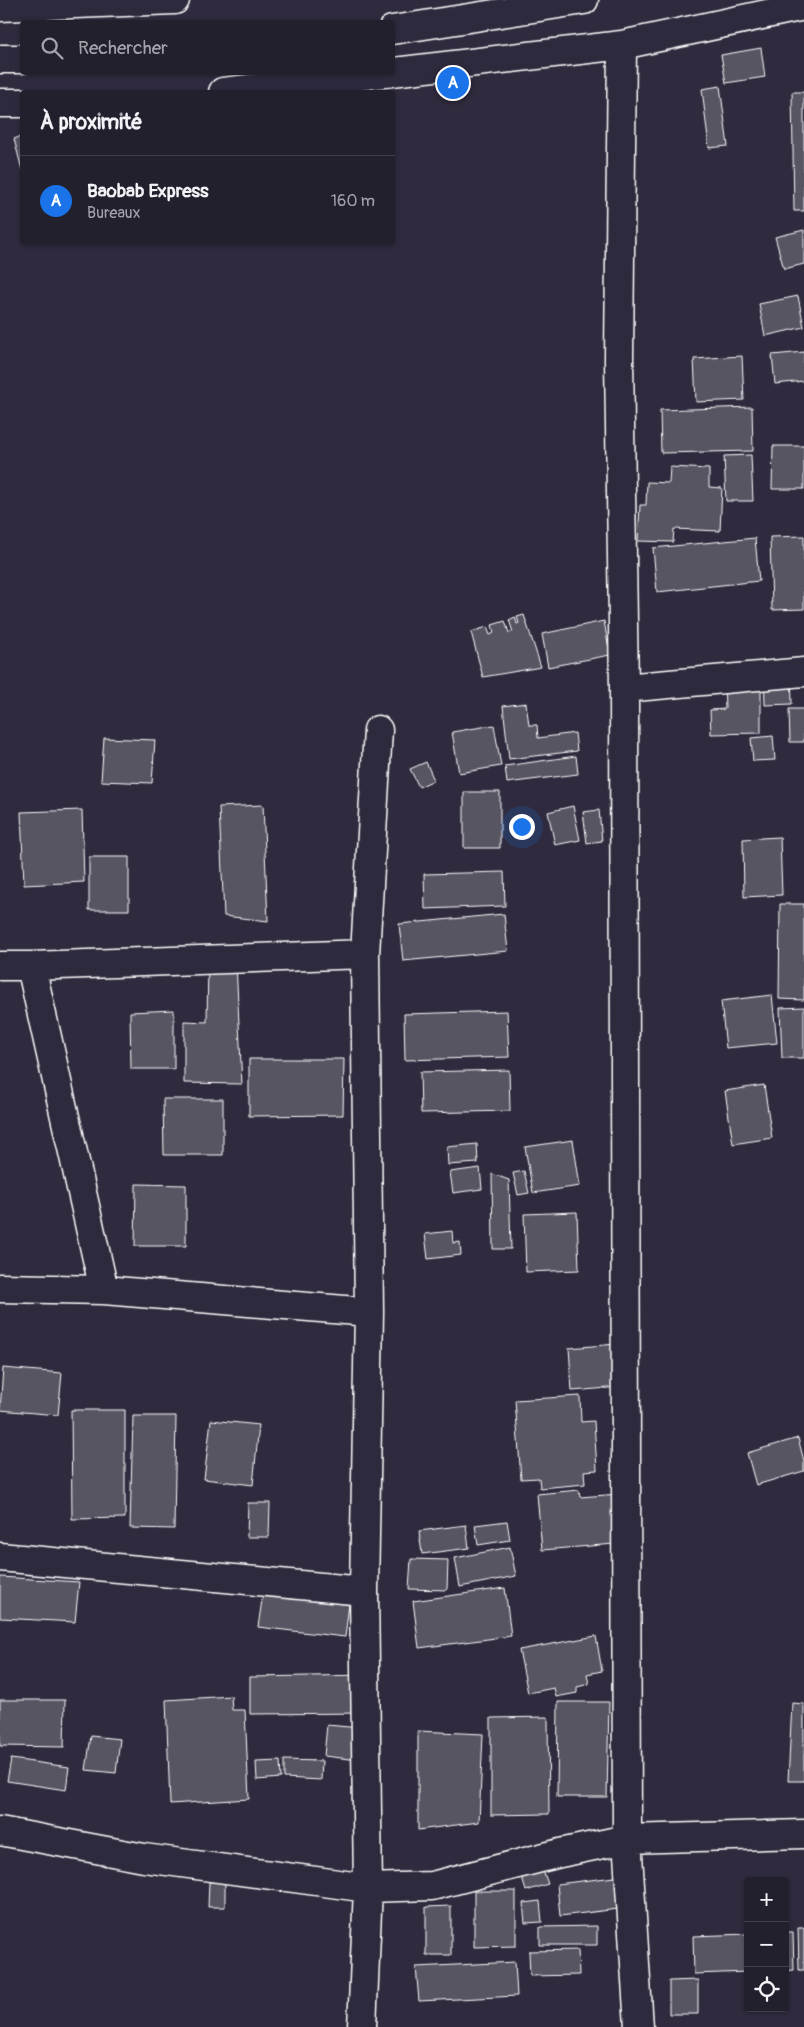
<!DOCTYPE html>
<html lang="fr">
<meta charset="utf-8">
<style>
body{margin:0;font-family:Pangolin,sans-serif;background:#2f2d3a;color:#f1f3f6}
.controls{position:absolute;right:15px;bottom:15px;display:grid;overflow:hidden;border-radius:5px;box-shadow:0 1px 4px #0004}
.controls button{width:45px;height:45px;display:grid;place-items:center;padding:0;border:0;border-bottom:1px solid #403e4a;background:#23202e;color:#f1f3f6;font:25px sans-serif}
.you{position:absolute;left:521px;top:826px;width:18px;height:18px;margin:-12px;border:4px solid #fff;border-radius:50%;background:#1a73e8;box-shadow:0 0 0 8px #1a73e833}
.badge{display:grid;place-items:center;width:32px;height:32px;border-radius:50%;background:#1a73e8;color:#fff;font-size:16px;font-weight:700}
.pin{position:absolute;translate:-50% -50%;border:2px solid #fff;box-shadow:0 1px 5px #0006}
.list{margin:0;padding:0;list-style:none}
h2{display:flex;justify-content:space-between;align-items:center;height:65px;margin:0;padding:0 20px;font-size:21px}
h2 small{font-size:16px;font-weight:400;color:#a3a3aa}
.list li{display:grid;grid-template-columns:32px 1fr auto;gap:15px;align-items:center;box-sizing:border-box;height:90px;padding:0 20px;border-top:1px solid #403e4a}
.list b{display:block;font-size:19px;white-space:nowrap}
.list p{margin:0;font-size:16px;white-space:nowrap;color:#a3a3aa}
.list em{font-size:16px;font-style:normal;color:#a3a3aa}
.icon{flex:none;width:28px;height:28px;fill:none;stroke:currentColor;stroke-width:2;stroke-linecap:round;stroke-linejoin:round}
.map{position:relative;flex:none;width:804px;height:2027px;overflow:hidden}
.search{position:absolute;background:#23202e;box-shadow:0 1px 4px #0004;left:20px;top:20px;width:375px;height:55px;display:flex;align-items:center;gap:12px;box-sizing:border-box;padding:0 18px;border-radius:5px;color:#a3a3aa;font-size:19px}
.panel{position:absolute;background:#23202e;box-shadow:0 1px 4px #0004;left:20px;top:90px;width:375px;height:155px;border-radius:5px}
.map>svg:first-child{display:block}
.building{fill:#595564;stroke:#fff}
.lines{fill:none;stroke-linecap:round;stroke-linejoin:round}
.minor-casing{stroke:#fff;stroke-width:31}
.highway-casing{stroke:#fff;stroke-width:31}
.minor{stroke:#2f2a3d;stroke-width:28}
.highway{stroke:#2f2a3d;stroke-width:28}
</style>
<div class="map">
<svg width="804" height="2027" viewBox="0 0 804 2027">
<rect width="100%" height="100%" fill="#2f2a3d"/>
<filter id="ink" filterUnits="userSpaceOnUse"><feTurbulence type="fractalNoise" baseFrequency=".02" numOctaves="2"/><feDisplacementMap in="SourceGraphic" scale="10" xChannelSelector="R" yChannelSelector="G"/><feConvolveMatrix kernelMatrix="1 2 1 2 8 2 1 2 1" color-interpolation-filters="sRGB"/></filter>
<g filter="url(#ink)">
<path class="building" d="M761,48L765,77L726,83L721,55Z
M720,86L728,146L709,148L702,89Z
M792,92H804V211H794Z
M22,136V170L14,139Z
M804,230V264L784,269L775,237Z
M798,296L804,327L765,336L759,304Z
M804,352V381L775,384L772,355Z
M742,356L744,400L696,402L694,359Z
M752,407L753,451L661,453L660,410Z
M773,446H804V489H772Z
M751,455L753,501H726L724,456Z
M670,467L709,469V487L722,488L720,531L674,529L673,542L638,541L640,505H646L647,482L669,483Z
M804,536V609L772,610L770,537Z
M755,538L759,581L657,592L653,548Z
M524,615L541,667L483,677L471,632L487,627L490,635L494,633L492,625L505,621L509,633L513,632L509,620L515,617L517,624L519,623L517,617Z
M604,621L610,655L548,667L542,634Z
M764,668H791L792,704L765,705Z
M724,680H761V733L711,734L710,710L725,709Z
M526,703L529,725H537L538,738L575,733L577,751L509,759L503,706Z
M789,709H804V742H790Z
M494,725L501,766L459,773L452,732Z
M773,736L775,760L753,761L751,738Z
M104,738L155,740L152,783L101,781Z
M576,756L578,774L507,783L505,766Z
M426,762L434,780L419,787L410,769Z
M464,792H500V848H464Z
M263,805L268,921L224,916L219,807Z
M573,806L580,840L555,845L548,812Z
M82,810L84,882L24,885L21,812Z
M599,810L602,841L587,843L583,812Z
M780,837L782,895L744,897L743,839Z
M89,857H129V910H89Z
M504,872L505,906L425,909L424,874Z
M780,904H804V1000L779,999Z
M504,914L508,951L403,961L399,924Z
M208,963H236L242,1084L184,1083V1021L207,1022Z
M772,995L777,1043L726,1048L721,1001Z
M804,1007V1058H782L780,1008Z
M174,1010V1069H131L130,1012Z
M507,1011L509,1057L405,1060L404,1014Z
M249,1059H344L343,1115L249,1116Z
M509,1070L510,1111L421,1113L420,1072Z
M764,1085L772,1138L733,1144L725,1091Z
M163,1099H223V1155H164Z
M573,1140L580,1186L533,1193L525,1147Z
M477,1144L478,1163L448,1165L447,1147Z
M480,1168L482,1189L453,1193L450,1172Z
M524,1171L529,1193L518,1195L513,1173Z
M492,1174L509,1180L511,1249H493Z
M136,1184L186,1185V1246H135Z
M577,1212L579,1270L526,1272L524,1214Z
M452,1231L453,1243L460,1242L461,1255L428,1259L425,1234Z
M616,1344L620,1387L572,1391L569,1348Z
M3,1368L62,1373L58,1415L0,1410Z
M580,1396L581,1422L594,1421L597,1470L584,1471L585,1484L540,1488L539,1478L521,1479L515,1400Z
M71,1410H125V1518L72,1519Z
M133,1416H176L174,1529L130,1528Z
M211,1420L259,1425L253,1485L204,1479Z
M798,1438L804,1461V1471L756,1485L747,1453Z
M579,1490L580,1497L619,1494L615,1544L542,1550L537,1494Z
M248,1503H270L269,1537H247Z
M507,1521L510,1540L478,1545L475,1525Z
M466,1525L469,1548L422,1554L419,1531Z
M510,1547L516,1576L460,1587L455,1558Z
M411,1559L448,1560L447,1590L409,1589Z
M0,1577L79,1582L75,1622L0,1618Z
M264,1586L350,1596L345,1637L258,1627Z
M505,1588L511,1636L419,1648L413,1601Z
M596,1636L602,1671L587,1674L589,1684L577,1687V1693L556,1697L554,1688L528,1693L519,1650Z
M369,1675V1713L250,1714V1677Z
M231,1696L232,1710H245L249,1799L170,1804L166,1700Z
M0,1700H65L64,1747L0,1746Z
M558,1702H609L607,1797H557Z
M792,1703L804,1704V1781H788Z
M548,1717L549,1814L491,1815V1718Z
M327,1725L371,1729L367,1761L324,1756Z
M418,1731L483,1734L479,1822L418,1830Z
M91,1736L120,1739L116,1773L86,1770Z
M11,1759L69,1767L66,1790L7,1781Z
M284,1760L322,1761L321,1780L284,1778Z
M280,1761L281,1778L257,1780L256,1762Z
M541,1865L548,1884L526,1891L520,1872Z
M631,1875L635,1907L560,1916L557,1884Z
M209,1882H225V1907H208Z
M474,1891H516V1946L474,1947Z
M540,1901L542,1922L525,1923L523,1903Z
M451,1906V1955H426V1907Z
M597,1926V1945H540V1927Z
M798,1928H804V1970H799Z
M785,1932H793L794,1970L785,1971Z
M748,1934V1972L694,1974L693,1936Z
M578,1950L579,1975L530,1976L529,1951Z
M515,1962L517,1996L419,2001L416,1967Z
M698,1980V2014H669V1981Z"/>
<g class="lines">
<defs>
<path id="minor" d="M622,45L619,359L624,688L627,1839L639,2027
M223,92L622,45L804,6
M0,103H22
M624,688L804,672
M0,966H31L365,954
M31,966L104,1290
M0,1288L104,1290L369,1312
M0,1557L364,1591
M0,1831L144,1858L368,1888L432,1886L560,1853L627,1839L804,1834
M362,2027L368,1888L364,1591L369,1312L365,954L378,730"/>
<path id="highway" d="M0,7L175,0
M392,30L584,0
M0,59H22"/>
</defs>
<use href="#minor" class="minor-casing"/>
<use href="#highway" class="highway-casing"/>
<use href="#minor" class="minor"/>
<use href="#highway" class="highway"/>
</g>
</g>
</svg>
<div class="controls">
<button>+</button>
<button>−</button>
<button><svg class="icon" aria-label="locate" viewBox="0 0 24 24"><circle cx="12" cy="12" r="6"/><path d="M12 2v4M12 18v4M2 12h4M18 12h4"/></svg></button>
</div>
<div class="you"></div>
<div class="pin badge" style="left:453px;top:83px">A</div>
<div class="search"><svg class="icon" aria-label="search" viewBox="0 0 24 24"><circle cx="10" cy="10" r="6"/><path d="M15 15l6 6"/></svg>Rechercher</div>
<section class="panel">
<h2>À proximité<small></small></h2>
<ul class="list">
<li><span class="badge">A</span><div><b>Baobab Express</b><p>Bureaux</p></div><em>160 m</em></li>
</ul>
</section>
</div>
